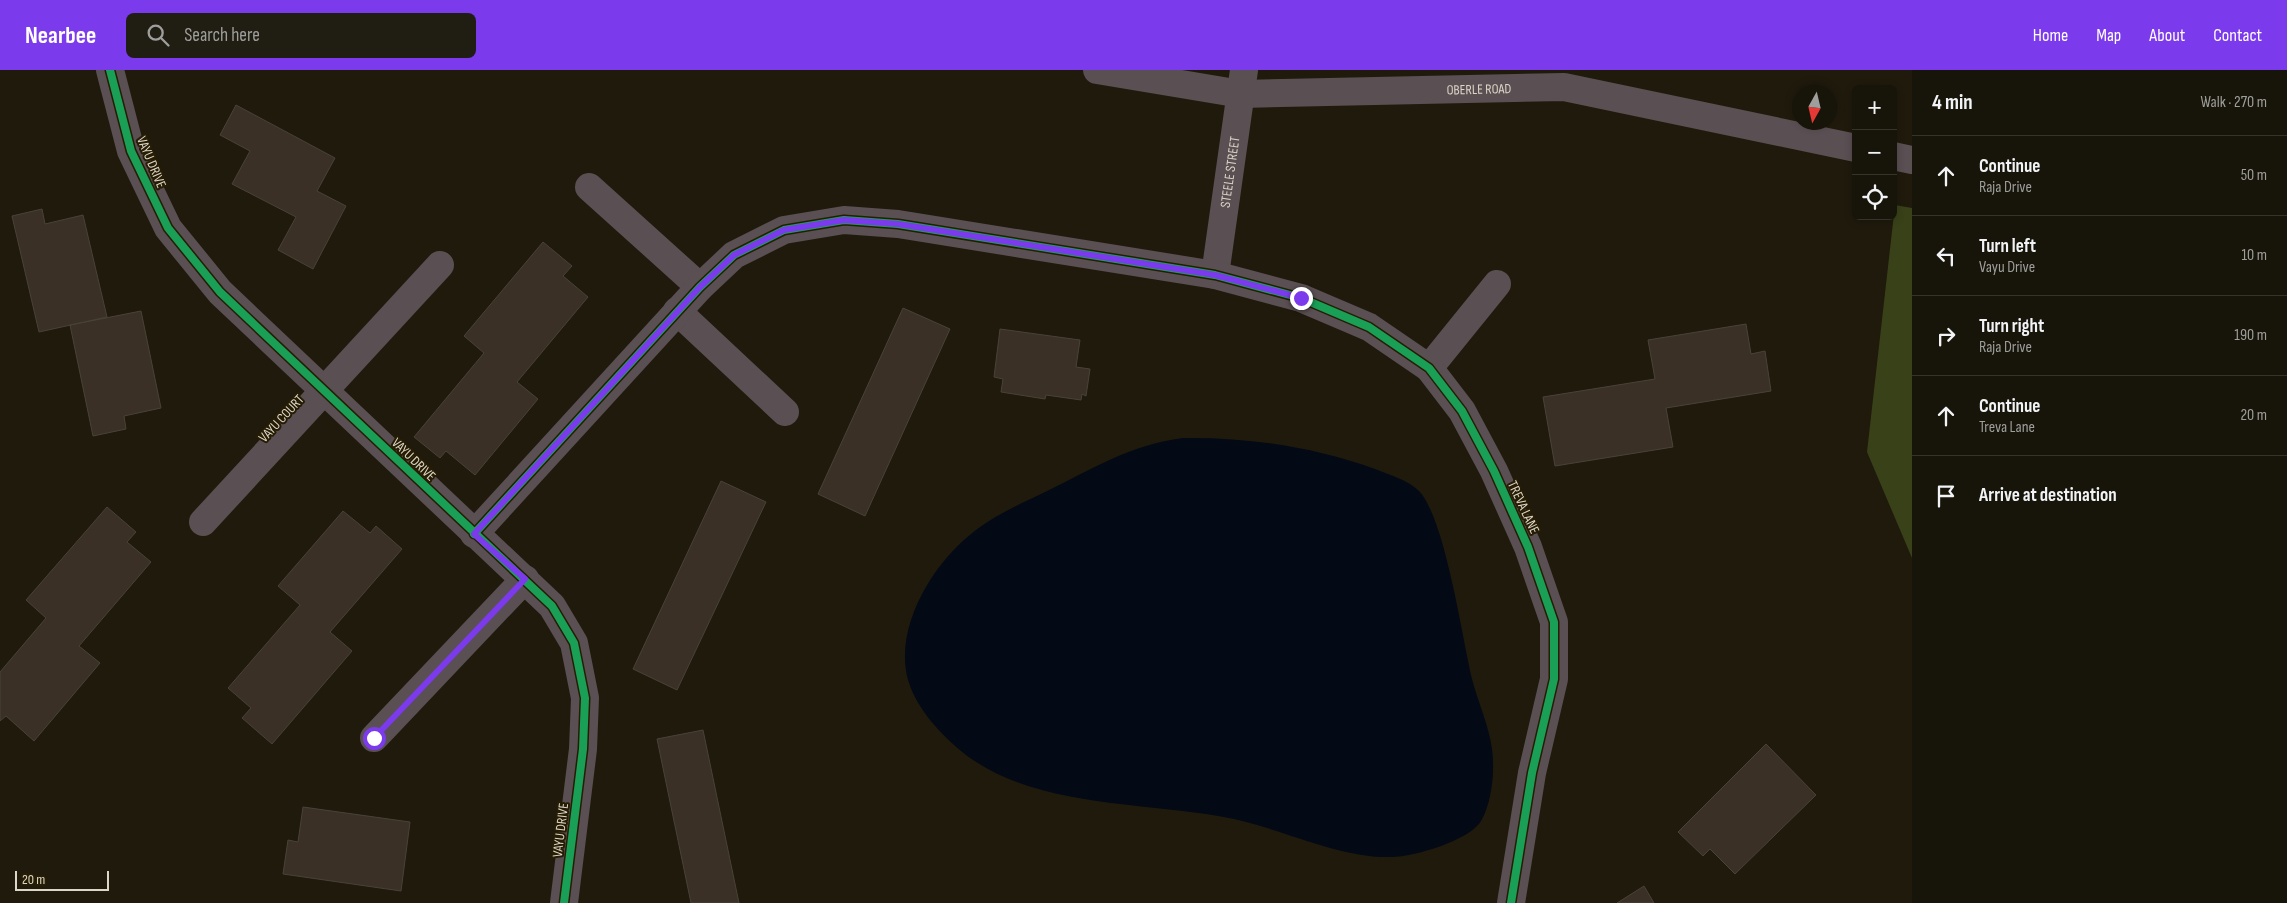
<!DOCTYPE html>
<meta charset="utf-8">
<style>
body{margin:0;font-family:"Sofia Sans Condensed",sans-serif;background:#201d12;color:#f1f3f6}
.controls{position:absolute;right:15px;top:15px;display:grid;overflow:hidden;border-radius:8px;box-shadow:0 2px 8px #0003}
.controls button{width:45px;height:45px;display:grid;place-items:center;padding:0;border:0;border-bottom:1px solid #36332a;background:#171409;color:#f1f3f6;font:25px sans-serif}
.compass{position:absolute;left:1792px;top:15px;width:45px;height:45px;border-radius:50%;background:#171409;box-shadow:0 2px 8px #0003;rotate:188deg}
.scale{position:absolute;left:15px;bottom:12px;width:94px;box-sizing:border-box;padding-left:5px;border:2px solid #dcd6c7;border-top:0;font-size:14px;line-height:18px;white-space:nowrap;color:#dcd6c7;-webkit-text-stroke:4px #271d04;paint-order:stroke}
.stop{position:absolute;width:15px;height:15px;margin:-11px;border:4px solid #7c3aed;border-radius:50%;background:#fff}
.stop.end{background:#7c3aed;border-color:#fff;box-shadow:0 1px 5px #0008}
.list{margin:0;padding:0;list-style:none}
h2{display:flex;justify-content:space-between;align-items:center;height:65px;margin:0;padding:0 20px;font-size:21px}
h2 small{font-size:16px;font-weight:400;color:#9e9e9c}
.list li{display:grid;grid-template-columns:32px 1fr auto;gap:15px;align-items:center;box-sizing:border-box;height:80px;padding:0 20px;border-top:1px solid #36332a}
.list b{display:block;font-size:19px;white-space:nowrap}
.list p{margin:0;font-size:16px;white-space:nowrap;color:#9e9e9c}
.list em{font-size:16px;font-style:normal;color:#9e9e9c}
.icon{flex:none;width:28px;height:28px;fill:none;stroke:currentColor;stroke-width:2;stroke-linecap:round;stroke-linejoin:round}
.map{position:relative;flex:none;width:1912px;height:833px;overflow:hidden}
header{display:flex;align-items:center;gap:30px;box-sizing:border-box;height:70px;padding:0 25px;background:#7c3aed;color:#fff}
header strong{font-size:24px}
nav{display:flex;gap:28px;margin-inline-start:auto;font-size:18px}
.search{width:350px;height:45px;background:#201d12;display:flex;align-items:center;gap:12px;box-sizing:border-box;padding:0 18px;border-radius:8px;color:#9e9e9c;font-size:19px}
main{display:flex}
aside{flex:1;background:#171409}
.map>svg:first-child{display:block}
.green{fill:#394119}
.water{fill:#030a15}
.building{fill:#3b3025;stroke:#494239}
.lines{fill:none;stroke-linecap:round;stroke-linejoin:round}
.minor{stroke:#5a4f52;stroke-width:28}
.cycleway-casing{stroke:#271d04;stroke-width:11}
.cycleway{stroke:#1a9f57;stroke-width:8}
.route{stroke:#7c3aed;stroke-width:6}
.labels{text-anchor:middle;stroke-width:4;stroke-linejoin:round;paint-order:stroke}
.street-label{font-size:14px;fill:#dcd6c7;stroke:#271d04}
</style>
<header>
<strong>Nearbee</strong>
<div class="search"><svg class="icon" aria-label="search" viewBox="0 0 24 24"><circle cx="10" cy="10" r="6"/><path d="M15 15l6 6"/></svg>Search here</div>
<nav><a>Home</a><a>Map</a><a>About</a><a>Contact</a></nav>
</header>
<main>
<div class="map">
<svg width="1912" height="833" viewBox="0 0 1912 833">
<rect width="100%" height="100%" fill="#1f1a0c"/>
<path class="green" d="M1895,135L1912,138V488L1867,382Z"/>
<path class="water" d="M1183,368C1248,367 1314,377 1375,399C1390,405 1408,410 1419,421C1445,448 1462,567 1472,609C1478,632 1489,656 1492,679C1495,701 1492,732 1481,751C1470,770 1414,787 1392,787C1342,789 1284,760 1234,749C1143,730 1027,741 954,675C933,656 911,630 906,601C898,549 936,490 976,460C1000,442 1021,434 1047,421C1094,398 1130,375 1183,368Z"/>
<path class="building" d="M236,35L335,88L317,121L346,136L313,199L278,180L296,147L232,114L250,81L220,65Z
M42,139L45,154L83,145L107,247L39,262L12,146Z
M543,172L572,196L563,206L588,227L517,312L538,329L475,405L446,381L440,388L414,367L484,283L464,266Z
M903,238L950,259L865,446L818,424Z
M141,241L161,338L124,346L126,359L93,366L70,255Z
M1746,254L1751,284L1765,281L1771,321L1666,338L1673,377L1555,396L1543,327L1655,309L1648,270Z
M1000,259L1080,270L1076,297L1090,299L1086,326L1082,324L1081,330L1046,325L1045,329L1001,322L1003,309L994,307Z
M721,411L766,432L677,620L633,599Z
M107,437L136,462L127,472L151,492L79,576L100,593L34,671L6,646L0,651V602L46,548L26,530Z
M343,441L370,463L376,456L402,479L330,562L352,581L272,674L242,648L251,638L228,618L300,535L278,516Z
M703,660L739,833H691L657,669Z
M1766,674L1816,725L1735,804L1710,779L1703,786L1678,762Z
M303,737L410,752L401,821L283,804L288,770L298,772Z
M1644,816L1654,833H1617Z"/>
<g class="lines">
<g class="minor">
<path d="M110,0L131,81L168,158L220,222L552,536L574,573L585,628L583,679L564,833"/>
<path id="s1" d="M1097,0L1241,24L1564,17L1856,78"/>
<path d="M1893,86L1912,90"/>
<path d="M589,117L700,217"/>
<path id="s2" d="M1215,205L1244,0"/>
<path d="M677,241L785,342"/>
<path d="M1429,298L1497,214"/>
<path d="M203,452L440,195"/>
<path d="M474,464L700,217L734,185L784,160L844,150L898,154L1215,205L1301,228L1369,257L1429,298L1462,341L1494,401L1528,477L1554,552V609L1532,703L1511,833"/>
<path d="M374,668L525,509"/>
</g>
<defs>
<path id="cycleway" d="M110,0L131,81L168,158L220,222L552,536L574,573L585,628L583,679L564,833
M474,464L700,217L734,185L784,160L844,150L898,154L1215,205L1301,228L1369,257L1429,298L1462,341L1494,401L1528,477L1554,552V609L1532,703L1511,833"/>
</defs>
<use href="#cycleway" class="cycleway-casing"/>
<use href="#cycleway" class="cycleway"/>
</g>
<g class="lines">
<path class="route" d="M374,668L525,509L474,464L700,217L734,185L784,160L844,150L898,154L1215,205L1301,228"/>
</g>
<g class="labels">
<g class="street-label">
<text dy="5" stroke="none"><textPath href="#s1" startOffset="384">OBERLE ROAD</textPath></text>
<text transform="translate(152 92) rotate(67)" y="5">VAYU DRIVE</text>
<text dy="5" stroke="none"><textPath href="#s2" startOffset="104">STEELE STREET</textPath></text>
<text transform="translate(281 348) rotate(-47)" y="5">VAYU COURT</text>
<text transform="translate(414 389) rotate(44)" y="5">VAYU DRIVE</text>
<text transform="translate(1524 437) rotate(65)" y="5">TREVA LANE</text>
<text transform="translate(560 760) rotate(-83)" y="5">VAYU DRIVE</text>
</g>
</g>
</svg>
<div class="controls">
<button>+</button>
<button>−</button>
<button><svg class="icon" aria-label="locate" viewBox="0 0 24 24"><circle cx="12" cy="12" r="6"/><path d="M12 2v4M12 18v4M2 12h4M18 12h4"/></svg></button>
</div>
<svg class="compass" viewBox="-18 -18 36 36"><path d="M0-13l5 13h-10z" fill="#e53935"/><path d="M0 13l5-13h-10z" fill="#9e9e9c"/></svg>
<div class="scale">20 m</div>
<div class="stop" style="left:374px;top:668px"></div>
<div class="stop end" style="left:1301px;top:228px"></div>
</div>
<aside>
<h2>4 min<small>Walk · 270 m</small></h2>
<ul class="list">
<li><svg class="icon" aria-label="ahead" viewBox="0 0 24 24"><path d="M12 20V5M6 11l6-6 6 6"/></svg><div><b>Continue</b><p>Raja Drive</p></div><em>50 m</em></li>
<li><svg class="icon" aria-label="left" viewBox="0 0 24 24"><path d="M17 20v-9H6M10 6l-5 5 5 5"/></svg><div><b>Turn left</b><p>Vayu Drive</p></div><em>10 m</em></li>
<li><svg class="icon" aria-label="right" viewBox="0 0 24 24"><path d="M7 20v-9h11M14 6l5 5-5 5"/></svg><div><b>Turn right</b><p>Raja Drive</p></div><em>190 m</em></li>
<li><svg class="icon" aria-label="ahead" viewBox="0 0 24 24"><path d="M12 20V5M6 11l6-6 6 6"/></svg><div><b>Continue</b><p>Treva Lane</p></div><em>20 m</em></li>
<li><svg class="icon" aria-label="arrive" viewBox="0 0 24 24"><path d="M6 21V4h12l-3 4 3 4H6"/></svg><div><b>Arrive at destination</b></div></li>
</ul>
</aside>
</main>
